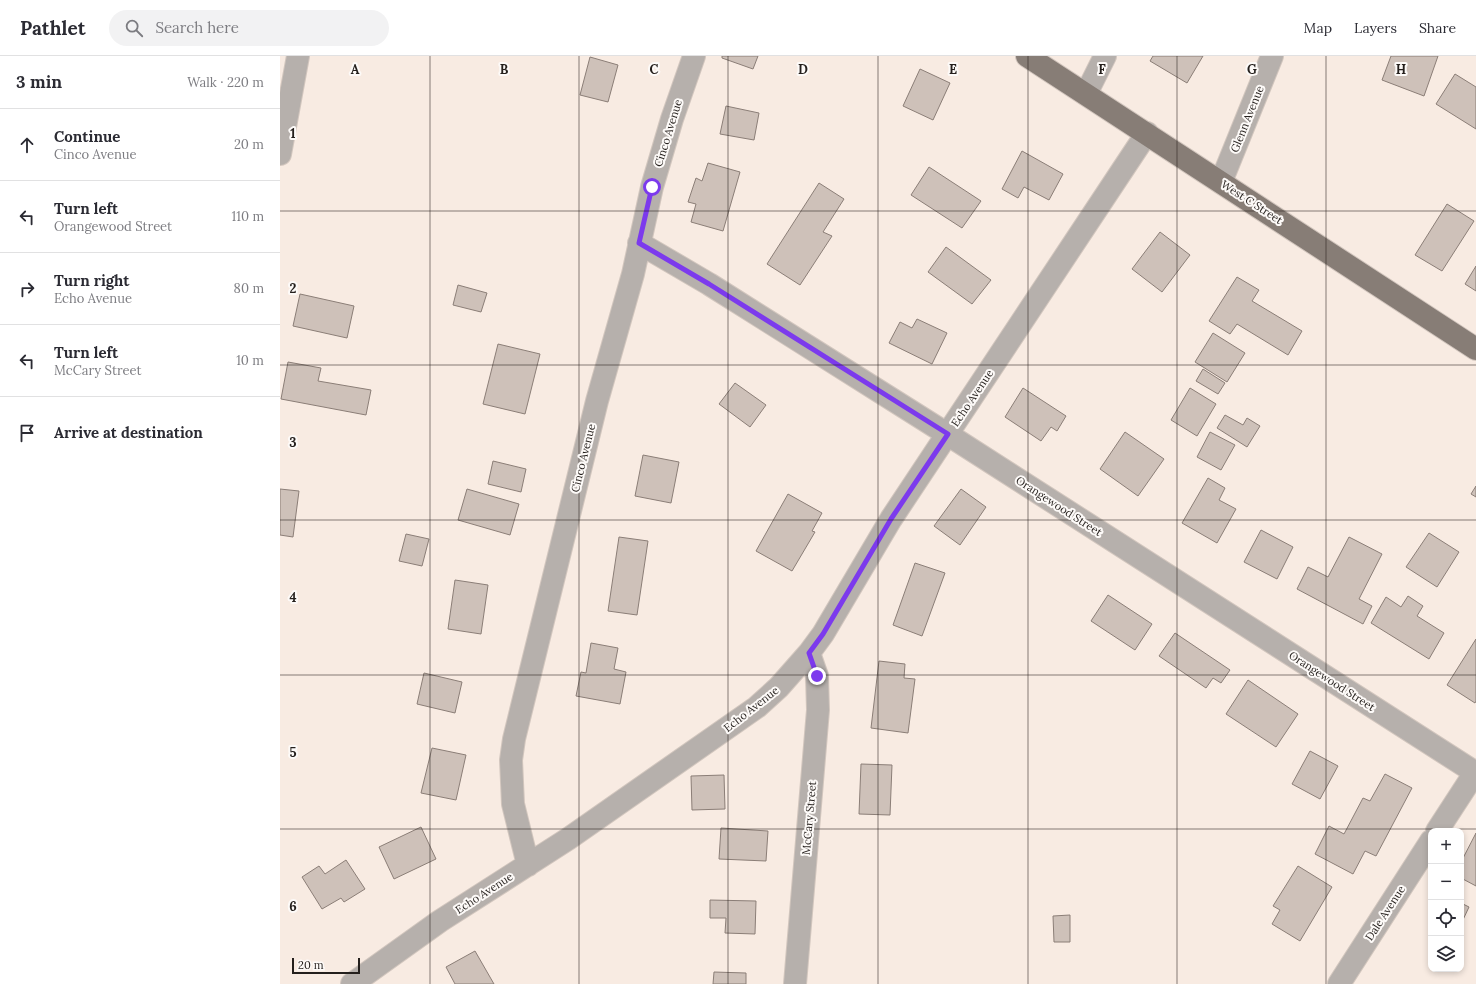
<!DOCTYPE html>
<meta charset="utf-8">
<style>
body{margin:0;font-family:Lora,serif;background:#f2f2f3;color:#2b2b33}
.controls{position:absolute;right:12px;bottom:12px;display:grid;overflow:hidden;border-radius:8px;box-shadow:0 2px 6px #0003}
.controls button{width:36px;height:36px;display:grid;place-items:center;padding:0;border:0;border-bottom:1px solid #e1e1e2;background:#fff;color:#2b2b33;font:20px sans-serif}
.scale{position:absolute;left:12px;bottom:10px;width:68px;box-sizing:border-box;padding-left:4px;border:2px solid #241f1c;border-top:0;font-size:11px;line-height:14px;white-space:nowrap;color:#241f1c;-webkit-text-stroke:3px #fdfaf8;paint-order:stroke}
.stop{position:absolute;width:12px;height:12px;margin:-9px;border:3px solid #7c3aed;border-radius:50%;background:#fff}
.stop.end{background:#7c3aed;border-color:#fff;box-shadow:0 1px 4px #0008}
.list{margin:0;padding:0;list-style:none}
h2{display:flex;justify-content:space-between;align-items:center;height:52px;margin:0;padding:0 16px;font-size:17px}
h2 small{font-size:13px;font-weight:400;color:#7c7c81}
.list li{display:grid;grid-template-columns:26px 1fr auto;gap:12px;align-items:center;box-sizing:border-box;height:72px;padding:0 16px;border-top:1px solid #e1e1e2}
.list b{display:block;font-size:15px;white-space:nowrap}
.list p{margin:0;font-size:13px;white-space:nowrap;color:#7c7c81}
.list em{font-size:13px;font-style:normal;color:#7c7c81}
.icon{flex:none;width:22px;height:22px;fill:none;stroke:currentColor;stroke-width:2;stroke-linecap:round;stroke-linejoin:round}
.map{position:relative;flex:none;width:1196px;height:928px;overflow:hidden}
header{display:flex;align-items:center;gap:24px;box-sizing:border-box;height:56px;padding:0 20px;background:#fff;border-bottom:1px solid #e1e1e2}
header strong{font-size:19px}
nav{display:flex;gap:22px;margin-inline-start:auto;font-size:14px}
.search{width:280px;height:36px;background:#f2f2f3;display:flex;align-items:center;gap:10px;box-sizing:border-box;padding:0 14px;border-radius:22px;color:#7c7c81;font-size:15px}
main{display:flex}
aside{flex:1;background:#fff}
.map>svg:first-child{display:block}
.building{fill:#cec1b9;stroke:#8b7e77}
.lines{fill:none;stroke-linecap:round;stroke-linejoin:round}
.minor-casing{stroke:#d2c6be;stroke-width:24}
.major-casing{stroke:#d2c6be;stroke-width:24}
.minor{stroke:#b6b0ac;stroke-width:22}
.major{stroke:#877d76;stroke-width:22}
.route{stroke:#7c3aed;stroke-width:5}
.grid{fill:none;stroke:#241f1c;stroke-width:1;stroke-opacity:0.55}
.labels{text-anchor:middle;stroke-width:4;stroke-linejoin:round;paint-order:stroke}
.street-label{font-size:11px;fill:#241f1c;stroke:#fdfaf8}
.grid-label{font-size:13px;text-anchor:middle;font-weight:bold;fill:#241f1c;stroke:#fdfaf8;stroke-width:4;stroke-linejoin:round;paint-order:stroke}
</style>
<header>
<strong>Pathlet</strong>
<div class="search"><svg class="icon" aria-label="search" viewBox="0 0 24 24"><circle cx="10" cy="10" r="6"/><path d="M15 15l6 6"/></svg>Search here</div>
<nav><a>Map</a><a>Layers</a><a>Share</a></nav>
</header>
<main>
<aside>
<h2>3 min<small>Walk · 220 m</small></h2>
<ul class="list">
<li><svg class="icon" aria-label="ahead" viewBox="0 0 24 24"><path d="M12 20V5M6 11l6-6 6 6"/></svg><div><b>Continue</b><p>Cinco Avenue</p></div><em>20 m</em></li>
<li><svg class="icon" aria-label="left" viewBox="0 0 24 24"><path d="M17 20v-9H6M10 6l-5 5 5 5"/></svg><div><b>Turn left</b><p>Orangewood Street</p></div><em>110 m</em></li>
<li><svg class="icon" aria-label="right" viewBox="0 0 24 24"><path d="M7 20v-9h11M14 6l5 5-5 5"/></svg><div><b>Turn right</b><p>Echo Avenue</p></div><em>80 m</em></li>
<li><svg class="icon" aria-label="left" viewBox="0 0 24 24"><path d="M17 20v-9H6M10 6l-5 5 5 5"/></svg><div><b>Turn left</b><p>McCary Street</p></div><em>10 m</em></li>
<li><svg class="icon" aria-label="arrive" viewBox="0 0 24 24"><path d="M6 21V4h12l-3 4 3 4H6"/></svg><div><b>Arrive at destination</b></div></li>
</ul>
</aside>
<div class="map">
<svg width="1196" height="928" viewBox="0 0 1196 928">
<rect width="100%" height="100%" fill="#f8ebe2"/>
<path class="building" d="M442,0H478L473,13L442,2Z
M873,0H923L907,27L870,5Z
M1111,0H1158L1144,40L1102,24Z
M310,1L338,9L328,46L300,39Z
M640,13L670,27L653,64L623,50Z
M1175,18L1196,31V73L1156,48Z
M446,50L479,57L474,84L440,78Z
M742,95L783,118L769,144L744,131L738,142L722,133Z
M428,107L460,116L443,175L411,166L416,148L408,146L416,122L422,125Z
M649,111L701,145L682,172L631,139Z
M539,127L564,143L543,176L552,180L520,229L487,208Z
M1167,148L1194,165L1162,215L1135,199Z
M880,176L910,199L882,236L852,213Z
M666,191L711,224L692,248L648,216Z
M1196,210V235L1185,228Z
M957,221L979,234L972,245L1022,275L1008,299L957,268L950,278L929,265Z
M178,229L207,237L201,256L173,249Z
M20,238L74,250L67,282L13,270Z
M637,263L667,277L652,308L609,287L620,266L632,272Z
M933,277L965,297L947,326L915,306Z
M218,288L260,298L245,358L203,348Z
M8,306L41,312L38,325L91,334L86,359L1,343Z
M923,313L945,327L938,338L916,325Z
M455,327L486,349L470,371L439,348Z
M743,332L786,360L777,375L771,371L761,385L725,361Z
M910,332L936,348L917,380L891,364Z
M945,359L963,369L967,362L980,370L967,391L937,372Z
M845,376L884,403L858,440L820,413Z
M930,376L955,389L941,414L917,401Z
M363,399L399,406L391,447L355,440Z
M213,405L246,413L241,436L208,428Z
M928,422L945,432L939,444L956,453L937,487L902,467Z
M1196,430V441L1191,438Z
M0,433L19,435L13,481L0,479Z
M187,433L239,448L230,479L178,464Z
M681,433L706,451L680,489L654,470Z
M508,438L542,457L532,475L535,476L512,515L476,495Z
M981,474L1013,491L997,523L964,506Z
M1149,477L1179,496L1157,531L1126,511Z
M126,478L149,483L142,510L119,505Z
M339,481L368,485L357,559L328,555Z
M1069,481L1102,498L1079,543L1092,550L1083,568L1017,533L1028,511L1048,521Z
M635,507L665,517L642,580L613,569Z
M175,524L208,529L201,578L168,573Z
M828,539L872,568L855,594L811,565Z
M1128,540L1143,550L1137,560L1164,577L1149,603L1091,567L1106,541L1121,551Z
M895,577L950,614L941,627L933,622L926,632L879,600Z
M1196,583V645L1195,647L1167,629Z
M311,587L338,592L334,613L346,616L340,648L296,640L301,616L306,617Z
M599,605L625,608L624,622L635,623L628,677L591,672Z
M144,617L182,626L175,657L137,648Z
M968,624L1018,658L996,691L946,658Z
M152,692L186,699L176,744L141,737Z
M1030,695L1058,710L1040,743L1012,728Z
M581,708L612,709L610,759L579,758Z
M1105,718L1132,732L1096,800L1085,795L1073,818L1035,798L1049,770L1064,778L1083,742L1090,745Z
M444,719L445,753L412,754L411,720Z
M141,771L156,803L114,823L99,791Z
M441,772L488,775L486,805L439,803Z
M1196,777V830L1181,822V806Z
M66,804L85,833L64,846L61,842L42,853L22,821L39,810L45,818Z
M1018,810L1052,831L1020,885L992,868L1000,854L993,850Z
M430,844L476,845L475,878L445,877L446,862H430Z
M1181,847L1189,851L1181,868Z
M790,859V886H774L773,860Z
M195,895L214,928H175L166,911Z
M434,916L466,917V928H433Z"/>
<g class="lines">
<defs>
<path id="minor" d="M806,38L825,0
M0,98L18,0
M941,126L992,0
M359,187L429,228L667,378L1196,717
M1157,775L1196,715
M248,809L233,748L231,704L234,683L317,345L353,218L372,131L392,63L414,0
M72,928L160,865L288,783L477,651L499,631L529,597L543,578L611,463L867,77
M515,928L538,654L537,620L529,597
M1059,928L1151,785"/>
<path id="major" d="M747,0L1196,293"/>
</defs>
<use href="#minor" class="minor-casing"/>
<use href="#major" class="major-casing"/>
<use href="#minor" class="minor"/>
<use href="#major" class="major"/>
</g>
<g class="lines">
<path class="route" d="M372,131L359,187L429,228L668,378L611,463L543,578L529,597L537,620"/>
</g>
<path class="grid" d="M150,0V928M299,0V928M448,0V928M598,0V928M748,0V928M897,0V928M1046,0V928M0,155H1196M0,309H1196M0,464H1196M0,619H1196M0,773H1196"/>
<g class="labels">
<g class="street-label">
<text transform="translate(967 63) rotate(-68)" y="4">Glenn Avenue</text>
<text transform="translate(388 77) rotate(-73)" y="4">Cinco Avenue</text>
<text transform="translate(972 146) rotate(33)" y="4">West C Street</text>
<text transform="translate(692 342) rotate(-56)" y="4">Echo Avenue</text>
<text transform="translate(303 402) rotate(-76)" y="4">Cinco Avenue</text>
<text transform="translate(779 450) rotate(33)" y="4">Orangewood Street</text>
<text transform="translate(1052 625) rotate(33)" y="4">Orangewood Street</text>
<text transform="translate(471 653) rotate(-38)" y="4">Echo Avenue</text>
<text transform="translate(529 762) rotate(-85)" y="4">McCary Street</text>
<text transform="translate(204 837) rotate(-33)" y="4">Echo Avenue</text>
<text transform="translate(1105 857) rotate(-57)" y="4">Dale Avenue</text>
</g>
</g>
<g class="grid-label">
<text x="75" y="18">A</text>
<text x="224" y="18">B</text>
<text x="374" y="18">C</text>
<text x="523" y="18">D</text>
<text x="673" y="18">E</text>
<text x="822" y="18">F</text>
<text x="972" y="18">G</text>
<text x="1121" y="18">H</text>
<text x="13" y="82">1</text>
<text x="13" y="237">2</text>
<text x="13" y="391">3</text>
<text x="13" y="546">4</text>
<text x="13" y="701">5</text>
<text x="13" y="855">6</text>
</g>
</svg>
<div class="controls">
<button>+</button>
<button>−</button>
<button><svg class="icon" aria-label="locate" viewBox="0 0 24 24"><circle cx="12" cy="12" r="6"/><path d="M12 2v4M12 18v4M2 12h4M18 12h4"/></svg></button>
<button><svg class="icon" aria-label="layers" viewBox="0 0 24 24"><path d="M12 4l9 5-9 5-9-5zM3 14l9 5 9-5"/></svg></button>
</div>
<div class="scale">20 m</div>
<div class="stop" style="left:372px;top:131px"></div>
<div class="stop end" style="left:537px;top:620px"></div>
</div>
</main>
